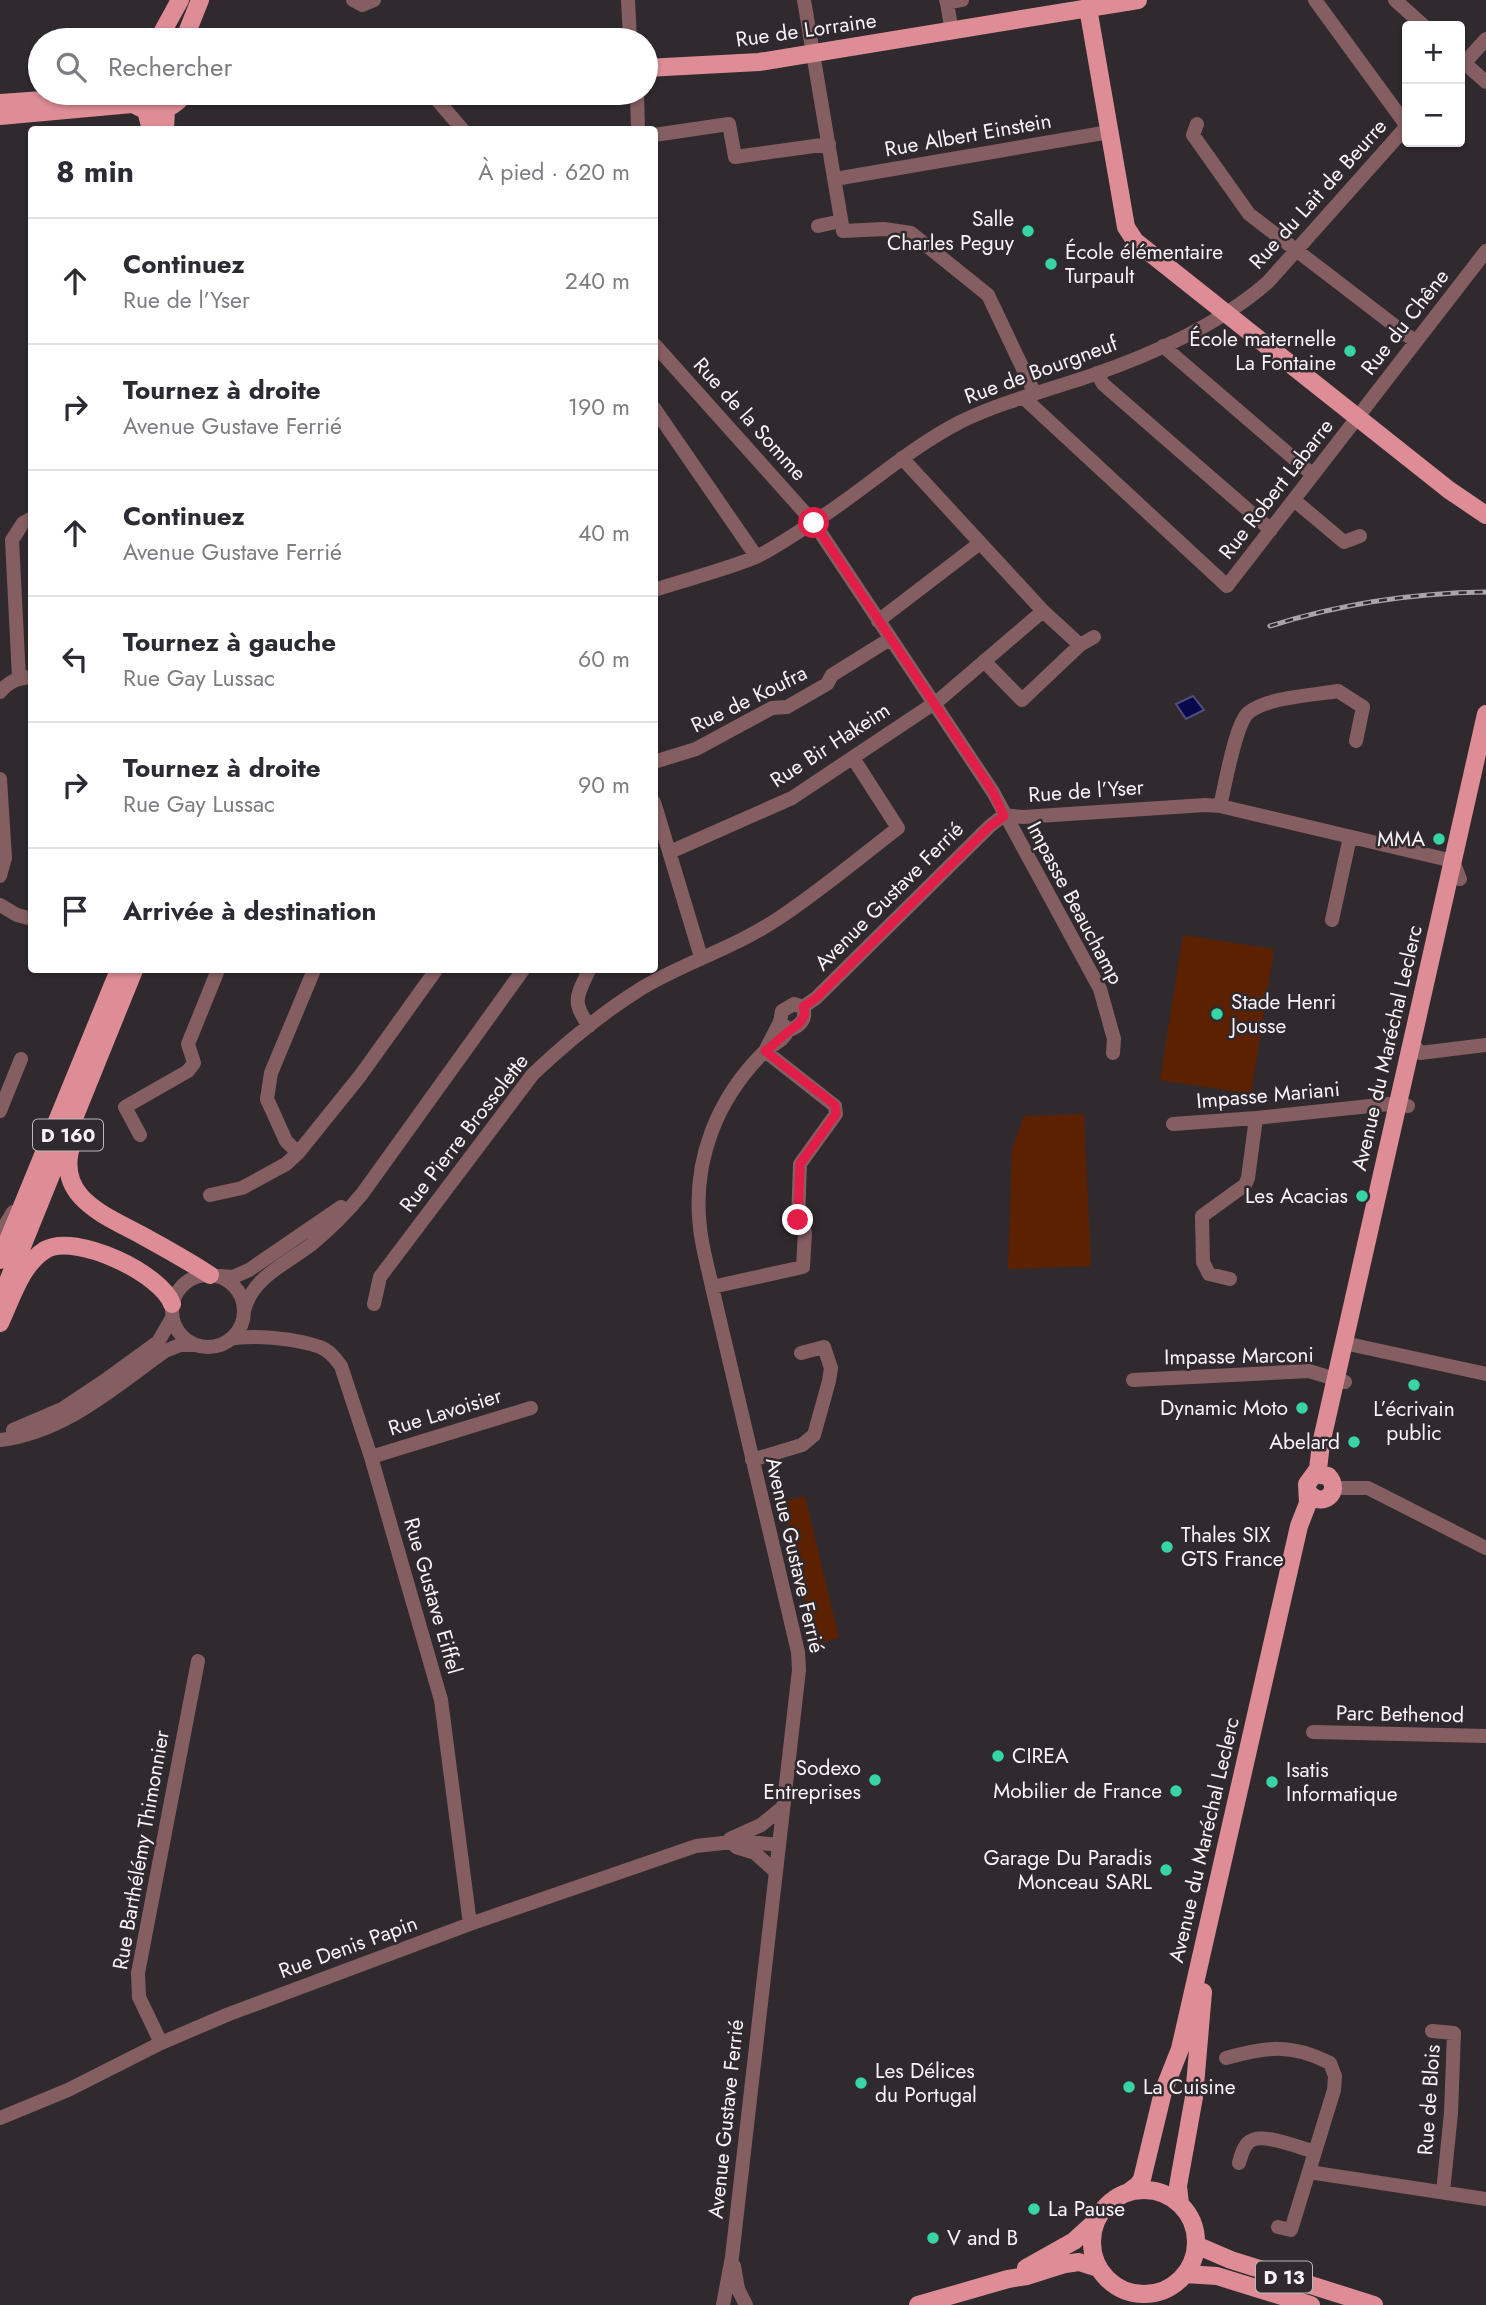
<!DOCTYPE html>
<html lang="fr">
<meta charset="utf-8">
<style>
body{margin:0;font-family:Jost,sans-serif;background:#f2f2f3;color:#2b2b33}
.controls{position:absolute;right:21px;top:21px;display:grid;overflow:hidden;border-radius:7px;box-shadow:0 2px 5px #0004}
.controls button{width:63px;height:63px;display:grid;place-items:center;padding:0;border:0;border-bottom:2px solid #e1e1e2;background:#fff;color:#2b2b33;font:35px sans-serif}
.stop{position:absolute;width:21px;height:21px;margin:-16px;border:5px solid #e11d48;border-radius:50%;background:#fff}
.stop.end{background:#e11d48;border-color:#fff;box-shadow:0 2px 7px #0008}
.list{margin:0;padding:0;list-style:none}
h2{display:flex;justify-content:space-between;align-items:center;height:91px;margin:0;padding:0 28px;font-size:30px}
h2 small{font-size:23px;font-weight:400;color:#7c7c81}
.list li{display:grid;grid-template-columns:46px 1fr auto;gap:21px;align-items:center;box-sizing:border-box;height:126px;padding:0 28px;border-top:2px solid #e1e1e2}
.list b{display:block;font-size:26px;white-space:nowrap}
.list p{margin:0;font-size:23px;white-space:nowrap;color:#7c7c81}
.list em{font-size:23px;font-style:normal;color:#7c7c81}
.icon{flex:none;width:38px;height:38px;fill:none;stroke:currentColor;stroke-width:2;stroke-linecap:round;stroke-linejoin:round}
.map{position:relative;flex:none;width:1486px;height:2305px;overflow:hidden}
.search{position:absolute;background:#fff;box-shadow:0 2px 5px #0004;left:28px;top:28px;width:630px;height:77px;display:flex;align-items:center;gap:18px;box-sizing:border-box;padding:0 24px;border-radius:38px;color:#7c7c81;font-size:26px}
.panel{position:absolute;background:#fff;box-shadow:0 2px 5px #0004;left:28px;top:126px;width:630px;height:847px;border-radius:7px}
.map>svg:first-child{display:block}
.green{fill:#5c2200}
.water{fill:#08094c;stroke:#504f7f;stroke-width:2}
.lines{fill:none;stroke-linecap:round;stroke-linejoin:round}
.minor{stroke:#855e62;stroke-width:14}
.major{stroke:#de8d97;stroke-width:18}
.rail-casing{stroke:#a9a4a7;stroke-width:5}
.rail{stroke:#302a2e;stroke-width:2.5;stroke-dasharray:8;stroke-linecap:butt}
.route{stroke:#e11d48;stroke-width:9}
.poi-dot{fill:#37d4a6;stroke:#302a2e;stroke-width:2.5}
.labels{text-anchor:middle;stroke-width:5;stroke-linejoin:round;paint-order:stroke}
.shield{fill:#302a2e;stroke:#bcb7ba;stroke-width:2}
.shield-label{font-size:19px;font-weight:bold;fill:#f8f3f6}
.street-label{font-size:21px;fill:#f8f3f6;stroke:#302a2e}
.poi-label{font-size:21px;fill:#f8f3f6;stroke:#302a2e;text-anchor:end}
</style>
<div class="map">
<svg width="1486" height="2305" viewBox="0 0 1486 2305">
<rect width="100%" height="100%" fill="#302a2e"/>
<path class="green" d="M1183,935L1274,949L1251,1094L1160,1080Z
M1084,1114L1091,1266L1008,1269L1012,1149L1024,1116Z
M805,1496L839,1638L814,1644L782,1502Z"/>
<path class="water" d="M1193,696L1204,710L1186,719L1176,704Z"/>
<g class="lines">
<path class="minor" d="M353,0L362,5L374,0
M628,0L630,40
M804,0L843,231L884,229L911,233L988,295L1035,394
M946,0L947,3L962,0
M1315,0L1407,126
M1395,0L1424,26
M947,3L952,32
M1460,59L1486,82
M1460,68L1486,39
M431,93L463,130
M637,93L638,130
M1197,124L1193,135L1249,214L1416,342
M654,135L729,124L735,157L829,144
M835,179L1109,132
M818,226L841,221
M654,344L814,523L993,792L1100,989L1114,1039L1113,1053
M1163,346L1313,475
M1097,373L1103,384L1271,530
M1024,398L1227,586L1486,251
M654,408L756,556
M902,458L1043,611L1080,645
M1294,500L1344,542L1360,536
M654,590C688,579 724,570 756,557C773,549 790,537 806,527C859,495 904,451 960,422C1003,401 1050,390 1095,374C1153,354 1222,323 1268,282L1407,126
M878,621L980,543
M984,661L1022,700L1080,645L1094,637
M19,678L12,540L23,523L32,518
M0,692C9,681 18,678 32,677
M654,762L696,749L772,708L787,707L827,684L832,675L890,639
M0,779L5,858L0,876
M654,802L701,957
M1220,806C1225,786 1235,725 1248,713C1266,697 1315,695 1338,691L1363,707L1356,741
M1004,815L1023,817L1205,805L1220,806L1453,861L1460,879
M670,852L792,798L939,700L1043,611
M0,905L17,915L32,919
M1332,920L1350,837
M803,1007L816,998L990,826L1004,815
M780,1022L789,1030C801,1026 807,1018 803,1007L794,1004L782,1011L780,1022L765,1051L782,1039L789,1030
M589,1026C571,1001 577,996 589,970
M1412,1042L1420,1053L1486,1045
M0,1111L21,1059
M1173,1124L1256,1118L1389,1104L1408,1106
M140,1135L125,1107L188,1071L194,1063L188,1044L218,970
M298,1153L286,1141L267,1099L271,1073L314,970
M210,1195L242,1188L286,1164L298,1153L360,1076L436,970
M0,1234L13,1212
M172 1311a36 36 0 1 1 72 0a36 36 0 1 1-72 0Z
M220,1276L233,1277L249,1270L341,1207
M1230,1279L1209,1274L1203,1262L1202,1216L1245,1185L1248,1178L1256,1118
M712,1287L803,1267L805,1232L798,1220L800,1164L836,1114L835,1106L765,1051C717,1098 692,1161 700,1228C702,1248 708,1267 712,1287L798,1652L799,1670L732,2257L723,2305
M374,1304L380,1277L533,1074C566,1043 603,1012 642,988C686,962 736,947 779,918C820,891 859,858 898,828L853,758
M244,1311C252,1277 286,1264 312,1244C331,1228 347,1212 362,1194L523,970
M230,1339C253,1334 298,1339 320,1347C330,1351 335,1358 341,1366L371,1457L441,1700L470,1924
M1344,1343L1486,1374
M1133,1380L1309,1371L1345,1382
M13,1430L62,1409L107,1379L158,1342L172,1318
M0,1440C65,1432 113,1388 165,1351L180,1345H194
M371,1457L531,1408
M752,1460L802,1445L814,1435L829,1381L831,1368L824,1347L801,1353
M1334,1488H1368L1486,1548
M1313,1732L1486,1736
M730,1839L761,1825L783,1807
M736,1847L755,1853L776,1872
M1432,2031L1454,2033L1451,2113L1443,2192
M161,2043L139,1997L138,1973L198,1661
M1226,2058C1266,2047 1291,2043 1330,2063L1335,2076L1334,2090L1291,2230L1278,2227
M0,2118L68,2090L161,2043L229,2014L470,1924L696,1846L741,1841L779,1845
M1239,2163C1241,2156 1243,2147 1249,2142C1260,2131 1300,2148 1315,2152
M1309,2172L1486,2199
M734,2266L738,2289L746,2305"/>
<path class="major" d="M1088,8L1126,227L1135,241L1449,490L1486,515
M158,40L180,0
M184,40L200,0
M646,68L759,62L1138,0
M126,97C144,117 170,114 185,93
M0,103L99,96L105,93
M146,110L151,130
M0,116L132,104
M165,130L166,109
M73,1141C52,1197 105,1215 143,1236C165,1248 188,1261 210,1275
M0,1260L119,970
M0,1301L134,970
M0,1323C12,1298 21,1265 45,1250C75,1232 162,1274 172,1304
M1308,1492C1321,1510 1343,1492 1328,1476L1315,1474
M1092 2242a52 52 0 1 1 104 0a52 52 0 1 1-104 0Z
M1130,2191L1138,2185L1142,2179L1163,2092L1180,2049L1299,1526L1308,1503L1307,1484L1318,1469L1321,1444L1486,714
M1180,2204L1178,2186L1194,2097L1203,1992
M1196,2245L1231,2260L1374,2305
M1026,2268L1074,2241L1095,2222
M1185,2274L1217,2276L1311,2305
M918,2305L1008,2279L1027,2276L1065,2264L1079,2262L1098,2268"/>
<defs>
<path id="rail" d="M1270,626C1340,604 1412,593 1486,592"/>
</defs>
<use href="#rail" class="rail-casing"/>
<use href="#rail" class="rail"/>
</g>
<g class="lines">
<path class="route" d="M798,1220L800,1164L836,1114L835,1105L765,1051C774,1045 781,1037 789,1031C797,1025 801,1024 805,1013L803,1007L816,998L990,826L1004,816L993,792L814,523"/>
</g>
<g class="poi-dot">
<circle cx="1028" cy="231" r="7"/>
<circle cx="1051" cy="264" r="7"/>
<circle cx="1350" cy="351" r="7"/>
<circle cx="1439" cy="839" r="7"/>
<circle cx="1217" cy="1014" r="7"/>
<circle cx="1362" cy="1196" r="7"/>
<circle cx="1414" cy="1385" r="7"/>
<circle cx="1302" cy="1408" r="7"/>
<circle cx="1354" cy="1442" r="7"/>
<circle cx="1167" cy="1547" r="7"/>
<circle cx="998" cy="1756" r="7"/>
<circle cx="875" cy="1780" r="7"/>
<circle cx="1272" cy="1782" r="7"/>
<circle cx="1176" cy="1791" r="7"/>
<circle cx="1166" cy="1870" r="7"/>
<circle cx="861" cy="2083" r="7"/>
<circle cx="1129" cy="2087" r="7"/>
<circle cx="1034" cy="2209" r="7"/>
<circle cx="933" cy="2238" r="7"/>
</g>
<g class="labels">
<g class="shield">
<rect x="33" y="1119.5" width="70" height="31" rx="5"/>
<rect x="1256" y="2261.5" width="56" height="31" rx="5"/>
</g>
<g class="shield-label">
<text x="68" y="1142">D 160</text>
<text x="1284" y="2284">D 13</text>
</g>
<g class="street-label">
<text transform="translate(806 30) rotate(-8)" y="7">Rue de Lorraine</text>
<text transform="translate(968 135) rotate(-10)" y="7">Rue Albert Einstein</text>
<text transform="translate(1318 194) rotate(-48)" y="7">Rue du Lait de Beurre</text>
<text transform="translate(1405 322) rotate(-52)" y="7">Rue du Chêne</text>
<text transform="translate(1041 370) rotate(-20)" y="7">Rue de Bourgneuf</text>
<text transform="translate(750 419) rotate(48)" y="7">Rue de la Somme</text>
<text transform="translate(1276 489) rotate(-52)" y="7">Rue Robert Labarre</text>
<text transform="translate(749 699) rotate(-26)" y="7">Rue de Koufra</text>
<text transform="translate(830 745) rotate(-33)" y="7">Rue Bir Hakeim</text>
<text transform="translate(1086 791) rotate(-4)" y="7">Rue de l’Yser</text>
<text transform="translate(889 896) rotate(-45)" y="7">Avenue Gustave Ferrié</text>
<text transform="translate(1075 903) rotate(62)" y="7">Impasse Beauchamp</text>
<text transform="translate(1387 1048) rotate(-77)" y="7">Avenue du Maréchal Leclerc</text>
<text transform="translate(1268 1095) rotate(-5)" y="7">Impasse Mariani</text>
<text transform="translate(464 1133) rotate(-52)" y="7">Rue Pierre Brossolette</text>
<text transform="translate(1239 1356) rotate(-1)" y="7">Impasse Marconi</text>
<text transform="translate(445 1412) rotate(-17)" y="7">Rue Lavoisier</text>
<text transform="translate(795 1555) rotate(77)" y="7">Avenue Gustave Ferrié</text>
<text transform="translate(433 1596) rotate(74)" y="7">Rue Gustave Eiffel</text>
<text transform="translate(1400 1714) rotate(1)" y="7">Parc Bethenod</text>
<text transform="translate(1204 1840) rotate(-77)" y="7">Avenue du Maréchal Leclerc</text>
<text transform="translate(141 1850) rotate(-80)" y="7">Rue Barthélémy Thimonnier</text>
<text transform="translate(348 1947) rotate(-20)" y="7">Rue Denis Papin</text>
<text transform="translate(1429 2100) rotate(-86)" y="7">Rue de Blois</text>
<text transform="translate(726 2119) rotate(-84)" y="7">Avenue Gustave Ferrié</text>
</g>
<g class="poi-label">
<text x="1014" y="226">Salle<tspan x="1014" dy="24">Charles Peguy</tspan></text>
<text x="1065" y="259" text-anchor="start">École élémentaire<tspan x="1065" dy="24">Turpault</tspan></text>
<text x="1336" y="346">École maternelle<tspan x="1336" dy="24">La Fontaine</tspan></text>
<text x="1425" y="846">MMA</text>
<text x="1231" y="1009" text-anchor="start">Stade Henri<tspan x="1231" dy="24">Jousse</tspan></text>
<text x="1348" y="1203">Les Acacias</text>
<text x="1288" y="1415">Dynamic Moto</text>
<text x="1414" y="1416" text-anchor="middle">L’écrivain<tspan x="1414" dy="24">public</tspan></text>
<text x="1340" y="1449">Abelard</text>
<text x="1181" y="1542" text-anchor="start">Thales SIX<tspan x="1181" dy="24">GTS France</tspan></text>
<text x="1012" y="1763" text-anchor="start">CIREA</text>
<text x="861" y="1775">Sodexo<tspan x="861" dy="24">Entreprises</tspan></text>
<text x="1286" y="1777" text-anchor="start">Isatis<tspan x="1286" dy="24">Informatique</tspan></text>
<text x="1162" y="1798">Mobilier de France</text>
<text x="1152" y="1865">Garage Du Paradis<tspan x="1152" dy="24">Monceau SARL</tspan></text>
<text x="875" y="2078" text-anchor="start">Les Délices<tspan x="875" dy="24">du Portugal</tspan></text>
<text x="1143" y="2094" text-anchor="start">La Cuisine</text>
<text x="1048" y="2216" text-anchor="start">La Pause</text>
<text x="947" y="2245" text-anchor="start">V and B</text>
</g>
</g>
</svg>
<div class="controls">
<button>+</button>
<button>−</button>
</div>
<div class="stop" style="left:814px;top:523px"></div>
<div class="stop end" style="left:798px;top:1220px"></div>
<div class="search"><svg class="icon" aria-label="search" viewBox="0 0 24 24"><circle cx="10" cy="10" r="6"/><path d="M15 15l6 6"/></svg>Rechercher</div>
<section class="panel">
<h2>8 min<small>À pied · 620 m</small></h2>
<ul class="list">
<li><svg class="icon" aria-label="ahead" viewBox="0 0 24 24"><path d="M12 20V5M6 11l6-6 6 6"/></svg><div><b>Continuez</b><p>Rue de l’Yser</p></div><em>240 m</em></li>
<li><svg class="icon" aria-label="right" viewBox="0 0 24 24"><path d="M7 20v-9h11M14 6l5 5-5 5"/></svg><div><b>Tournez à droite</b><p>Avenue Gustave Ferrié</p></div><em>190 m</em></li>
<li><svg class="icon" aria-label="ahead" viewBox="0 0 24 24"><path d="M12 20V5M6 11l6-6 6 6"/></svg><div><b>Continuez</b><p>Avenue Gustave Ferrié</p></div><em>40 m</em></li>
<li><svg class="icon" aria-label="left" viewBox="0 0 24 24"><path d="M17 20v-9H6M10 6l-5 5 5 5"/></svg><div><b>Tournez à gauche</b><p>Rue Gay Lussac</p></div><em>60 m</em></li>
<li><svg class="icon" aria-label="right" viewBox="0 0 24 24"><path d="M7 20v-9h11M14 6l5 5-5 5"/></svg><div><b>Tournez à droite</b><p>Rue Gay Lussac</p></div><em>90 m</em></li>
<li><svg class="icon" aria-label="arrive" viewBox="0 0 24 24"><path d="M6 21V4h12l-3 4 3 4H6"/></svg><div><b>Arrivée à destination</b></div></li>
</ul>
</section>
</div>
